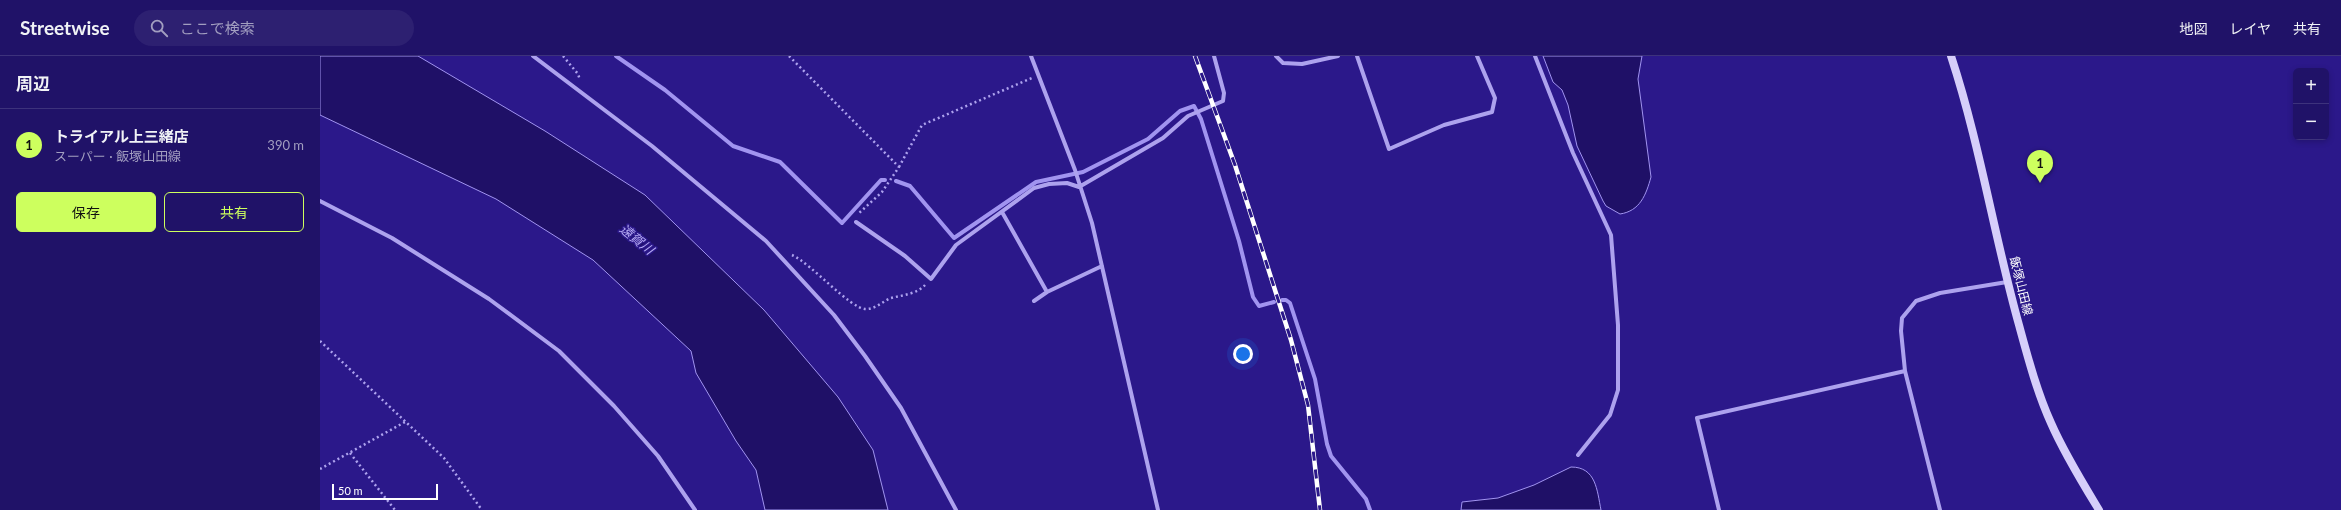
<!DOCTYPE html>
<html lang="ja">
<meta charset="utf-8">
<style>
body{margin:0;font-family:Lato,"Noto Sans JP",sans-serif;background:#2d2071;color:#f1f3f6}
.controls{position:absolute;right:12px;top:12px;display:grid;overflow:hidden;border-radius:6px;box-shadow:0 2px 6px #0003}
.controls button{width:36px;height:36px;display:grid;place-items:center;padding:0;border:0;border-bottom:1px solid #3d327c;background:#201268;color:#f1f3f6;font:20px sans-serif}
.scale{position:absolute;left:12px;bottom:10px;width:106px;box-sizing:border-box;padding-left:4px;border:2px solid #fff;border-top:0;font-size:11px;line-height:14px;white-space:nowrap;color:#fff;-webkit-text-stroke:3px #2b188a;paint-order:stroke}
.you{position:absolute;left:923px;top:298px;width:14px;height:14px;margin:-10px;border:3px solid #fff;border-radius:50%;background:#1a73e8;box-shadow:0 0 0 6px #1a73e833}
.badge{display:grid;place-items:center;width:26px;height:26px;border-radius:50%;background:#cdff5e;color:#111;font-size:13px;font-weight:700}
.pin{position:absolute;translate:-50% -33px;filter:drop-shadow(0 1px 2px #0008)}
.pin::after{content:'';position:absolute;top:21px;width:14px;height:12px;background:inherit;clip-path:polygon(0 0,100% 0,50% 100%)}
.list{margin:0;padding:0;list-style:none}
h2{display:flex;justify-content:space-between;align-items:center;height:52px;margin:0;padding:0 16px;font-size:17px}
h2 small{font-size:13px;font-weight:400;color:#a29ec0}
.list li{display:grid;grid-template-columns:26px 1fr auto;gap:12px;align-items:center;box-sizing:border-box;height:72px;padding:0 16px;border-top:1px solid #3d327c}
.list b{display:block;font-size:15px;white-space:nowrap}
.list p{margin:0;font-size:13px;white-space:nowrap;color:#a29ec0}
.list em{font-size:13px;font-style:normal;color:#a29ec0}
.actions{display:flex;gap:8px;padding:12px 16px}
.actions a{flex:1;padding:9px 0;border:1px solid #cdff5e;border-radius:6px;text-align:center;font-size:14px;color:#cdff5e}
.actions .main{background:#cdff5e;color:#111}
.icon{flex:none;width:22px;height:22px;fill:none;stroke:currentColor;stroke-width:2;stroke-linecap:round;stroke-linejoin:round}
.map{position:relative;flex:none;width:2021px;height:454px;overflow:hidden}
header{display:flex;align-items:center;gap:24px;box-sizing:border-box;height:56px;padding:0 20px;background:#201268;border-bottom:1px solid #3d327c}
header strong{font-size:19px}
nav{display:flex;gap:22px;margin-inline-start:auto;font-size:14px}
.search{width:280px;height:36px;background:#2d2071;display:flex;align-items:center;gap:10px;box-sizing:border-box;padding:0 14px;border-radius:22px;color:#a29ec0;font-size:15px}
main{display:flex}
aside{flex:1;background:#201268}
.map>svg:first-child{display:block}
.water{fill:#1f1067;stroke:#a194f0}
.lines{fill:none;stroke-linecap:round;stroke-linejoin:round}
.stream{stroke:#a194f0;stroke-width:4}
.path{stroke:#ada2ee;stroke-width:2.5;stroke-dasharray:2 3;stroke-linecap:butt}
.street{stroke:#ada2ee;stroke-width:4}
.secondary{stroke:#d6cefa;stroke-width:8}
.rail-casing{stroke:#fff;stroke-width:4.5}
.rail{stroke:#2b188a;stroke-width:3;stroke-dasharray:9;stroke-linecap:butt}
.labels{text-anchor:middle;stroke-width:3;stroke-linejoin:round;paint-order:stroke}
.street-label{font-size:12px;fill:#fff;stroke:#2b188a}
.water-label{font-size:13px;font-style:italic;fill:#b8adf5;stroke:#2b188a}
</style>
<header>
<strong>Streetwise</strong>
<div class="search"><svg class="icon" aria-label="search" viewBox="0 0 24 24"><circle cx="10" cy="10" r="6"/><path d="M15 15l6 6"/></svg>ここで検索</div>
<nav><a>地図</a><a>レイヤ</a><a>共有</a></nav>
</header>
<main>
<aside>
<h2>周辺<small></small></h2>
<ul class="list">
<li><span class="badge">1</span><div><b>トライアル上三緒店</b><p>スーパー · 飯塚山田線</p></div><em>390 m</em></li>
</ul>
<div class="actions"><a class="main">保存</a><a>共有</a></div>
</aside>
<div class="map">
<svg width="2021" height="454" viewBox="0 0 2021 454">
<rect width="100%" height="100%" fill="#2b188a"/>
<path class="water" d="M0,0H98L225,75L325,139L444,254L518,341L553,394L568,454H445L436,414L416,385L376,317L371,295L273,204L176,143L0,59Z
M1223,0H1322L1318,23L1331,121C1326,139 1320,155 1300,158L1286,150L1283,145L1257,90L1248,49L1242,34L1233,26Z
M1251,411C1276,411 1277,434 1281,454H1141L1142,446L1178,442L1214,429Z"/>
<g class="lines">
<path class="stream" d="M296,0L345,34L413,90L460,106L522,167L561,124H565
M576,125L590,130L634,182L716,126L763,116L828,83L860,55L874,50L881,63L919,185L933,241L939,250L954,246
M962,244H966L970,247L995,323L1007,388L1011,400L1046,443L1050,454"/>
<path class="path" d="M243,0L258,18L260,24
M469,0L579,111L562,136L538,158
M579,111L602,69L712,22
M472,199C492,208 530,253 546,253C556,253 563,245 571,242C583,239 597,238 605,229
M0,285L124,402L162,454
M30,397L75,454
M0,413L85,366"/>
<path class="street" d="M213,0L332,90L446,185L514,259L545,300L581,352L636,454
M711,0L755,114L772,167L838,454
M956,0L963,7L982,8L1018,0
M1037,0L1069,93L1124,69L1172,56L1175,42L1157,0
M1215,0L1253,97L1291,179L1298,269V334L1290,359L1258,399
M0,145L72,182L169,243L239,295L294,350L338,400L375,454
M682,156L727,236
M536,166L585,200L611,223L636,189L714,132L729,128L747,127L759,131L843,82L868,60L903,45L904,37L894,0
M714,245L727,236L782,210
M1399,454L1377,362L1585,315
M1620,454L1585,315L1581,275L1582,262L1596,245L1620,237L1687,226"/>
<path class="secondary" d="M1631,0C1660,88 1674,180 1699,269C1708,302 1717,336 1731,367C1744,397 1762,426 1779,454"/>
<defs>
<path id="rail" d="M875,0L915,109L971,284L988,349L1000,454"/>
</defs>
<use href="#rail" class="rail-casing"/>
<use href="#rail" class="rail"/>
</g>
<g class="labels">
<g class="street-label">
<text transform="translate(1701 230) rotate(76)" y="4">飯塚山田線</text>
</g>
<g class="water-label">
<text transform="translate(317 183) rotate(39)" y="5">遠賀川</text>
</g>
</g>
</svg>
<div class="controls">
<button>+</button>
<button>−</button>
</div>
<div class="scale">50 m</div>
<div class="you"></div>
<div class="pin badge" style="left:1720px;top:127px">1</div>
</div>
</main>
